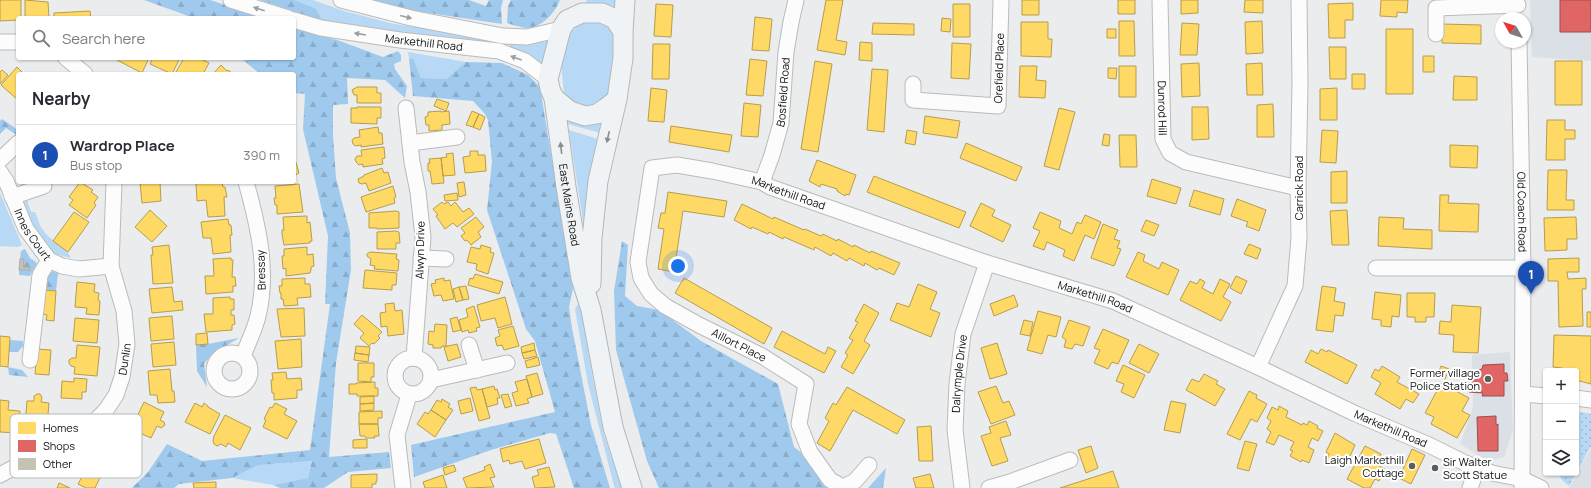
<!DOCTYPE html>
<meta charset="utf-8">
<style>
body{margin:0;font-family:Manrope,sans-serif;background:#f2f2f3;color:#2b2b33}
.controls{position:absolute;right:12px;bottom:12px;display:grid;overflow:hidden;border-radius:4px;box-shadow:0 1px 3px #0004}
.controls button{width:36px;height:36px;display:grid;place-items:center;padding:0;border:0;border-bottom:1px solid #e1e1e2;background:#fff;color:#2b2b33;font:20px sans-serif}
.compass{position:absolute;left:1495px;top:12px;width:36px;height:36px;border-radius:50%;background:#fff;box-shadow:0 1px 3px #0004;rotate:309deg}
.you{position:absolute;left:678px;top:266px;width:14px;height:14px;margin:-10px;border:3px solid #fff;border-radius:50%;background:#1a73e8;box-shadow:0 0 0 6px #1a73e833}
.badge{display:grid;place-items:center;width:26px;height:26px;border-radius:50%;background:#5b5d5e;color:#fff;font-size:13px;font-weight:700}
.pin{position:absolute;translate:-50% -33px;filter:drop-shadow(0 1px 2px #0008)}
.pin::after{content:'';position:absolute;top:21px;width:14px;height:12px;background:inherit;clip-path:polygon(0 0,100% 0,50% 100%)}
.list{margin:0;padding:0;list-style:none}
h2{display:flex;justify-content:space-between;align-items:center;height:52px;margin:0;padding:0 16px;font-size:17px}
h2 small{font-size:13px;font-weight:400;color:#7c7c81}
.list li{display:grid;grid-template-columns:26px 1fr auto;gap:12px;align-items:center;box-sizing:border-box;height:60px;padding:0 16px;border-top:1px solid #e1e1e2}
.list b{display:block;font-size:15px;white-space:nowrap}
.list p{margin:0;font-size:13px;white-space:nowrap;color:#7c7c81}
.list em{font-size:13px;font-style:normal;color:#7c7c81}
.icon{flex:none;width:22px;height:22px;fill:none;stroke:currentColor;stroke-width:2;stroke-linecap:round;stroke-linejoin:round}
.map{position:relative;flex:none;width:1591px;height:488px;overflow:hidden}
.search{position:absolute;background:#fff;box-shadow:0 1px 3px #0004;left:16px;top:16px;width:280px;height:44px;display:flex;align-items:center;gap:10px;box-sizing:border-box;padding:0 14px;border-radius:4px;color:#7c7c81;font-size:15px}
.panel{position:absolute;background:#fff;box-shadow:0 1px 3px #0004;left:16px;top:72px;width:280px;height:112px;border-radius:4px}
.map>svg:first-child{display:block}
.built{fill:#dae0e6}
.grass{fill:#b7d9f6}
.forest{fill:url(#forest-firs)}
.park{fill:url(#park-dots)}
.homes{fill:#ffd966;stroke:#b79d4c}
.shops{fill:#e06666;stroke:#a14c4c}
.building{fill:#c5c3b2;stroke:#aaabab}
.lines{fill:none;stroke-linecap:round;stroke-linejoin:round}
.minor-casing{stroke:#b9bbbc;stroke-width:17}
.major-casing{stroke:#b1b8bd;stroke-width:21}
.minor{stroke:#fcfcfc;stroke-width:15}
.major{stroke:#f0f3f5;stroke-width:19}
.oneway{fill:#9d9e9e}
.oneway2{fill:#8a8d8e}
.poi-dot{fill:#5b5d5e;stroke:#fff;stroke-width:1.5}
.labels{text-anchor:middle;stroke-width:4;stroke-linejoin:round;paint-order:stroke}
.street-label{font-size:11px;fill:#0e1011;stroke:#fff}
.poi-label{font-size:11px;fill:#0e1011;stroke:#fff;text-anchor:end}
.key{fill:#fff;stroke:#b7b7b8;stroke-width:1}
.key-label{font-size:11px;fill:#0e1011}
</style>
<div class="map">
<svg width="1591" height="488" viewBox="0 0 1591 488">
<defs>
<pattern id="forest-firs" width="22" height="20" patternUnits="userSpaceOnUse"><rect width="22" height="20" fill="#a0caed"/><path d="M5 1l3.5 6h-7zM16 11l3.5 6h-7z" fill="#89acca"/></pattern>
<pattern id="park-dots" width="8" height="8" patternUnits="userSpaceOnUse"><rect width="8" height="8" fill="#b7d9f6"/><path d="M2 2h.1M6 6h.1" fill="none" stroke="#9cb9d2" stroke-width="1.8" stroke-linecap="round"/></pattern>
</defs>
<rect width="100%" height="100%" fill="#eaecee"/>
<path class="built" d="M1530,0H1591V61L1532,57Z
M1510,352L1513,430L1504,457L1488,461L1460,444L1473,407L1472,355Z
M1591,448V488H1569Z"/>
<path class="grass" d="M294,0H313L344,11L394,24L506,40L504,47L380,32L322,21Z
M587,0H619V12L584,6Z
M585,20C590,21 599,20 604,22C623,32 616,84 605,98C601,102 594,105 589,108L572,105L564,94L561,65L565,43L573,30Z
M512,41L532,43L548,41L542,64L527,54L509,48Z
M408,52L466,62L446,79L421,78L413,58L409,59Z
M569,119L606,120L600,133L568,124Z
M569,130L601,140L587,221H583Z
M0,193L22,245L18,247L0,246Z
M26,197L31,212H35C38,218 39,225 43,230C50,241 66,246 71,258L55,254L39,236L30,222L23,201Z
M580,301L593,379L604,435L622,488H615L614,486L588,384L575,309Z
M312,461L308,478L273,485L232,478L259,465Z"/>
<path class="forest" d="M144,0H210L266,18H194Z
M260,0H294L316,9L322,21Z
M364,0H469L486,6L489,0H503L501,8L502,24L390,7Z
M511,0H560C555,13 541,29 525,28C519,27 513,25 507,23L508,6Z
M294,27L340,41L383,57L398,51L401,55V61L394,64L395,69L407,86L405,98L385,80L347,78L348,104L333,105V134L336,178L350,233L351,270L336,363L329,457L389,452L391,468L348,472L324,488H280L273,485L308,478L312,461L259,465L232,478L179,484L174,488H132L148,472L167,444L202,461L310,450L330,304H325L328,236L303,129L305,94L294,93V74H260L241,58H294Z
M413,58L421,78L446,79L466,62L502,63L528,75L540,87L573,289L569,307L572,328L591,425L610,488H574L556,434L550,433L491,450L414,477L411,445L555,412L535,341L526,329L487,210L492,162L488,120L485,114L473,101L413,96L409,59Z
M2,119L18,130V136L6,128L0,134V121Z
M622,241L628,245L625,296L637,306L659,310L701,341L778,384L794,447L849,488H659L647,461L616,350L614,291Z
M25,249L30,258L37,263L30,276L19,275V270H30V267H23L24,259H20L21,251Z
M46,270L58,273L56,291L43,290Z
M239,338L212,354L204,364L207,387L197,371L196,345L208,344Z
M10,340L23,341V346L18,352H9Z
M8,367L22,370L28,377L9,375Z
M886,468L883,488H868Z"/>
<path class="park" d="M1576,411L1591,414V446L1569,486L1562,480L1558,473H1576Z"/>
<path class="homes" d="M0,0H21V18H18V20L0,21Z
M25,0L48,2L49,18H25Z
M826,0H843L836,40L847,42L845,55L817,50Z
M1022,0H1039V15H1022Z
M1118,0H1135V14H1118Z
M1181,0H1198V13L1181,14Z
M1245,0H1263V13L1244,12Z
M1381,0H1408L1407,13L1397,12V17L1380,16Z
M1353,3V20H1345V38H1329L1328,4Z
M656,4L673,5L671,37L654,36Z
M953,4H970V37H953Z
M90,11L91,18H54V13Z
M755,17L772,19L769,51L752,50Z
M942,18L951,19L950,32L941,31Z
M1119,21H1134L1135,56H1119Z
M1262,21L1263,53L1246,54L1245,22Z
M1021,22H1048V39H1052L1051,57L1021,56Z
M873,23L914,24V35L872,34Z
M1182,23L1199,24L1197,55H1180Z
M1442,24L1481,25V44L1442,43Z
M1107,29H1116V38H1107Z
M1386,29H1413V94H1386Z
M860,42L872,43V61L859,60Z
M952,43L971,44L969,79L951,78Z
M653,44H670L669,79H652Z
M1329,47H1346V79H1330Z
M1423,56H1434V72H1423Z
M118,58H149L142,73L117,60Z
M153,58H180L172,74L150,64Z
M184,58H199L209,63L203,74H180L176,72Z
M750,59L767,61L763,96L746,95Z
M815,61L832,64L818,152L801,149Z
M1555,61H1582V105H1555Z
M1199,63L1200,96L1182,97L1181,64Z
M1262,63L1263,95H1247L1246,64Z
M221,65L227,71L228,70L233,74H213Z
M1020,66H1037L1036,80L1046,81L1045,98L1019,97Z
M1119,66H1136V97H1119Z
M17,67L24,74H18V100L1,85Z
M1108,68H1117L1116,79L1108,78Z
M872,69L888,70L884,132L867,130Z
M2,70L8,75L0,84V72Z
M1352,74H1365V89H1352Z
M1454,76L1477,77V100H1453Z
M357,87H377V93H381V103H357V95H354L352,90Z
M651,88L667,90L664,122L648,121Z
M1337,88V120H1320V89Z
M437,99L449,103L446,111L434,106Z
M744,103L761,105L758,137L741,136Z
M1273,104L1274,137H1257V105Z
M357,107H381V118H377V124L351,123V108H357Z
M1192,107H1208L1209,139L1192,140Z
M1059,108L1075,112L1059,170L1044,166Z
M441,111V112L449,111L450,124L442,125V130L429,131V125H426L425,117L428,116V112Z
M472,111L479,114L473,127L466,125Z
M479,114L485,117L480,130L473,127Z
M925,116L960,121L957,138L923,133Z
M1547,120H1565V130H1575V139H1565V160H1546Z
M671,126L732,135L729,152L669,142Z
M378,127L379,133H382L383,144L361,147V145L355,146L353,144L352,140L354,138L360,137L359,130Z
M907,130L917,132L915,145L905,143Z
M1322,130L1338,131L1336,163L1320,162Z
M1104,134L1110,135L1109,146L1102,145Z
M1119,135H1136L1137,167H1120Z
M966,143L1022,167L1016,181L960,158Z
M1450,145L1478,146L1477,168L1450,167Z
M384,147L385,158L382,159L383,164L363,167V164L359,165L356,162L355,159L357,156H362L361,150Z
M470,151H478V155H485L486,171L465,173L463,157L470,156Z
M453,153L455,175L443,176L441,158L447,157L446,154Z
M294,156L299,173L294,176Z
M441,158L444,183L432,184L430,171H428V163H430L429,159Z
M817,160L856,175L849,195L846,194L845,196L837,191V189L821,184L820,187L809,181Z
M382,168L384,173L388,172L391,183L369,191L366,183L362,184L359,183L358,179L364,176V175Z
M1548,170H1567L1566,200H1574V210H1547Z
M1347,171V203H1331V172Z
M874,176L966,212L959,228L867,192Z
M1152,179L1181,188L1176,204L1147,196Z
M80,182L93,190L91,192L98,197L94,203L96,205L87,218L69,205L73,200L69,197Z
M140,182H160L161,201L142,203Z
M222,182L223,187H225L227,197H224L225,216L208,217L206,200L197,201L196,183Z
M464,182L466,195L459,197L457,183Z
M299,184L303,212L277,214V205H275L274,198H276L275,186Z
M393,186L396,197L394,198L395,203L366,212L361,197Z
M1194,190L1224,199L1220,215L1189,206Z
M668,192L727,201L724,217L683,211L674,272L658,269L664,229L658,228L661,213H665Z
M457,193L458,200L445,201L444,195Z
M1440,195H1449L1448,203L1479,204L1478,232L1439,231Z
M1237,199L1266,210L1259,231L1246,226L1248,222L1231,216Z
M442,202L444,204L448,202L451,206L455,202L463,212L469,208L474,214L457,227L453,223L445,229L436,216L438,215L433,209Z
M981,203L995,210L992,216L1011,225L1003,242L970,226Z
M742,204L773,219L774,217L804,230L805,229L821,236L823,234L837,241L838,239L853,247L854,245L870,253L871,251L900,263L894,275L879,268L877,270L865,263L864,266L849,258L847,261L833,253L831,256L815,247L814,250L784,237L783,239L769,232L768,234L752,227L751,229L734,220Z
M150,210L167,226L152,242L135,227Z
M1347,210L1349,245H1332L1330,211Z
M396,211L399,212V228L377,229V228H369V213Z
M74,212L89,222L68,252L53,241Z
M1040,212L1061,221L1059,228L1072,234L1077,222L1081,224L1085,215L1101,222L1094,239L1085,235L1074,261L1063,256L1065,250L1047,242L1044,250L1033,246L1040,231L1033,228Z
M307,216V223L310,222L312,241H310V243L284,245L282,234V230H284L283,217Z
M476,217L484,227L478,232L481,237L471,245L467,240L465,241L461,236L465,233L461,228Z
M1379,217L1404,218L1403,229L1432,230V249L1378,246Z
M1576,217L1577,239H1567V250L1545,251L1544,218Z
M228,219L229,225H231L232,235H230L231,252L213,254L211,238H203L201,222Z
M1146,220L1159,225L1154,236L1141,231Z
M1103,224L1118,230L1114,239L1120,241L1117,248L1121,249L1114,266L1091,258Z
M396,231L399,232L400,243H396V249H377V232Z
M1249,244L1261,249L1257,259L1244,254Z
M169,245L173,283L153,284L151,255H153L152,247Z
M481,245L491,248L490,252L494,253L488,274L476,270L477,264L467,262L471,247L480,249Z
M307,247V255L313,254L314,266L311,267V270L310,273L286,276V268L283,269L282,256H284V249Z
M370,252L397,254L396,259L399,260L398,271L374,269L375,266L370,265L371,259L367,256V254Z
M1138,252L1145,255L1143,261L1159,269L1162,262L1179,270L1168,295L1126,277Z
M231,258V260H233L232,277H235L236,286H233V292L206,294L205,276H214L213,259Z
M1579,258V272H1567L1568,279L1586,278V289H1582L1583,326L1559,327L1558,281H1548V259Z
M365,270L397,273L396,285H392V290L363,288Z
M475,274L503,282L499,294L468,285L470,278L473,279Z
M1236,276L1247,281L1241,294L1230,288Z
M305,278V284H310L311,297L297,298L298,305L284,306L283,299H281V293H280L279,286H282V279Z
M444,278V281L450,280L454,299L443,301L441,295L434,296L431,284L436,283L435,280Z
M684,278L772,328L764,344L675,293Z
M1200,279L1205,282L1202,288L1213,294L1220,279L1230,284L1223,297L1231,302L1221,321L1180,300L1190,281L1197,284Z
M77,282L95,284L94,292L99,293L98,300L100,301L99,315L86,314L87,308L75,307Z
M918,284L937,292L930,309L940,313L931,337L890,320L897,303L909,307Z
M466,286L469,299L463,300L459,287Z
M1322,286L1336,288L1334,301L1345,303L1343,316L1335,315L1333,332L1316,330Z
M172,287L174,302L182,301L183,310L152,313L149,289Z
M459,287L463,300L456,302L453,289Z
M43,290L56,291L54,321L46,320L47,315L41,314Z
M1375,292L1401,295L1399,317L1392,316L1391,327L1381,326V320L1372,319Z
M1407,293H1435L1434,317H1426V322H1415V317H1407Z
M1014,295L1018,306L994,316L990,304Z
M230,297V299H234V310H231V315H234L235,324L232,325V330L206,332L204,314H213V298Z
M505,297L512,324L498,328L495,318L481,321L477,305Z
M394,303L395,311L402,310L404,334L388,336L387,326L381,327L380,313L386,312L385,304Z
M864,304L879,313L864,341L870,345L853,374L841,367L848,355L845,353L853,340L849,338L858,322L855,321Z
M1452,305L1481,307L1478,353L1453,352L1454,335L1439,334L1440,321L1451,322Z
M474,306L480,327L476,328L477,331L469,333L468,330L462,332L459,320L468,317L466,309Z
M304,308L305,336L281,337L277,309Z
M1038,311L1061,317L1056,337L1048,335L1042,354L1027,350Z
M1587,312H1591V327H1587Z
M362,315L382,332L378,336L380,338L374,344L372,343L369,346L360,338L364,333L354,324Z
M172,316L174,339L151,341L149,318Z
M457,317L461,330L453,332L450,319Z
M75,318L99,320L97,343L73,341Z
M1024,320L1033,322L1030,336L1020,334Z
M1069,320L1090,327L1083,346L1075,344L1072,349L1064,347L1066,340L1062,337Z
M435,324L447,325L446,346H442L441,348H433V345L428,344L429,331L434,332Z
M513,326L519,346L504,350L502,345L497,346L495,338L500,336L498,330Z
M1103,329L1129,340L1118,364L1112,362L1108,369L1094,363L1100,350L1094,348Z
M782,331L825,354L828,347L836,351L824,373L774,347Z
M207,333L208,344L196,345V334Z
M1554,335L1591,336V384L1576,380V371H1562V368L1553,367Z
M0,336L10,337L8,367L0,366Z
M301,339L302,367L278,369L275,341Z
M174,342L176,365L153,367L151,344Z
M534,343L535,350L522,353L521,347Z
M997,343L1007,374L990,379L981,348Z
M457,344L461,357L448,361L444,347Z
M1139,344L1159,354L1149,373L1129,363Z
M77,345L100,347L97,376L74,374L75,367L71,366L69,363V360L72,358H76Z
M356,346L370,347L369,355L355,353Z
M37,349L51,350L49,375L35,374Z
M1321,349L1327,352L1328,350L1357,365L1347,384L1305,362L1311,350L1318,354Z
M535,350L537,356L524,359L522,353Z
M355,353L369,355L368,362L354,360Z
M538,357L540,365L527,368L525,361Z
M358,363H374V377H371V382L358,381Z
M1123,365L1145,375L1134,398L1121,392L1124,384L1116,381Z
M1382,366L1400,377L1397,382L1419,394L1413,403L1406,399L1400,409L1375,394L1381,383L1371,377L1375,369L1379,371Z
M1441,366L1449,369L1445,379L1437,376Z
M170,369L172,391H174L175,402L158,403L157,395H150L148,371Z
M286,372L287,379L301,378L302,390H297V398L274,400V393H272L271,380H273L272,373Z
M537,373L543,394L532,397L526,376Z
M1204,374L1218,381L1216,384L1225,389L1215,406L1186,390L1192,379L1199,382Z
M74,378L87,379L86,392H82V399L61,398L62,381L74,382Z
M527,379L532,397L527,399L529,403L516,406L512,393L518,391L515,382Z
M375,382V388H378V396H357V394H349V384H356V383Z
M1441,383L1469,398L1462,411L1470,415L1457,438L1431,424L1434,417L1425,413Z
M494,386L495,390L497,389L500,398H497L498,404L487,407L482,389Z
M996,386L1003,403L1009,401L1015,415L991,424L978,392Z
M476,387L477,390L482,389L490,418L479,421L470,388Z
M847,387L905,420L897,434L853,410L830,451L817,443L829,421L825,418L833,403L836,405Z
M1249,391L1257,395L1256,398L1267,404L1257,422L1251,419L1240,440L1227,434Z
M37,394H40L42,397L41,402L49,403L47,426L25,424L27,401H34V396Z
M508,394L512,406L505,408L501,395Z
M374,396V403L360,404V397Z
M470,398L473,411L461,414L458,401Z
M442,399L450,404L448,407L453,410L446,420L431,410L437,400L441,402Z
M0,400L9,401L8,410L20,411L18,433L0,432Z
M1171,401L1186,404L1180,433L1164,430Z
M144,402L164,412L160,420L164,422L165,425L161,428L157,426L151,438L131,429Z
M195,403L202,407L204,403L208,406V407L220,414L210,434L185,422Z
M275,403L287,409L284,414L297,421L287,439L263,427L266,420L264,419L270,407L272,408Z
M374,403V410L360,411V404Z
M1279,406L1288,411L1286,417L1302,425L1303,423L1307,425L1309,421L1318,426L1317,428L1323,431L1318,441L1312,438L1308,447L1314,450L1309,463L1302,460L1301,462L1290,456L1293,451L1290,450L1294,442L1279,435L1274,445L1266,442L1271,432L1267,429L1271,421L1267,418L1272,407L1278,410Z
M431,410L446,420L435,437L417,424L425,412L428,414Z
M382,411V418H378V424H359V412Z
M225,415L251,428L240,450L228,443L226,447L221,444L217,446L214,444L213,441L214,436Z
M1006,421L1011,435L1000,438L1008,461L992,466L981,436L991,433L989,427Z
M359,424H378L379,436H374L375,438H366L365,436H360Z
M931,426L933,461H919L917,427Z
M1335,433L1355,445L1347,463L1337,458L1334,464L1327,461L1329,454L1326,452Z
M367,439V448H353V440Z
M539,439L546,463L525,469L522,461L510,464L509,460L503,462L500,449Z
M1245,441L1257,444L1249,471L1237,468Z
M1091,446L1098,468L1086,473L1078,450Z
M1365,446L1381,454L1376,464L1385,469L1379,481L1375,479L1370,488H1364L1347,479Z
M1412,449L1425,455L1411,484L1399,478Z
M93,451L109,459L95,488H86L78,484L82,477H80Z
M490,464L495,477L490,478L494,487L467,488L463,478L485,470L484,467Z
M454,465L456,471L445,475L443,468Z
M549,467L555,487L535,488L532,477L539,475L537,470Z
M1113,471L1119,488H1060Z
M377,474V481H376V484H372V488H351V475Z
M930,474L934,488H916L913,478Z
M443,475L447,488H425L423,482Z
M216,482V488H194L193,483Z
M59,483L70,488H57Z"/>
<path class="shops" d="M1560,0H1591V32H1560Z
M1504,364V373H1507L1508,381H1504V396H1482L1483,393L1469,392V377H1478V370L1482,369L1483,365Z
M1496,416V425L1498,424V451H1478L1477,417Z"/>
<path class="building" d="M20,259H24L23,267H30V270H19Z"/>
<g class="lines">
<defs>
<g id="minor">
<path d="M231,0L288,18"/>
<path d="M341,0L411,18L503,36L527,37L561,29"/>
<path id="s1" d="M1160,0L1163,139L1170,153L1186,162L1298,188"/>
<path id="s2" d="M294,20L321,28L400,40L499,51L525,61L548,79"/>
<path d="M1436,34V8L1518,5"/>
<path d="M0,42H18"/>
<path id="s3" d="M1519,42L1523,268L1522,488"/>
<path d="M66,58L85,74"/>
<path id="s4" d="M913,84V100L998,106L1001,0"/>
<path d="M406,108L412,162L418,192L423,237L414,358"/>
<path d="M410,143L457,137"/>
<path d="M0,160L18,143"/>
<path id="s5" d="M0,172L6,181L26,229L49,260L62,266L79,269L111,266"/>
<path id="s6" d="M762,182L772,155L781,123L786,52L791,22L796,0"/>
<path d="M12,197L44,186"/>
<path d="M421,258L446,259"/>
<path d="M1376,268H1523"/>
<path d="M469,345L477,370"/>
<circle cx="232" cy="371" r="18"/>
<path d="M243,356C248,343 255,329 258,316C269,271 258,225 246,182"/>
<circle cx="413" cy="376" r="18"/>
<path d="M30,360L40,275L49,260"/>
<path d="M1258,367L1295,286L1299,238L1298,188L1300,83L1299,0"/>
<path d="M431,380L507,363"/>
<path d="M1523,394L1546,396"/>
<path d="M1576,398L1591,400"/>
<path id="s7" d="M869,465L855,481L843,487L830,480L810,452L799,424L806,384L762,356L699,325L665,306L651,294L641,278L638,262L652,168L677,165L712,171L762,182L770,187L987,263L1113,301L1258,367L1356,414L1429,445L1465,463L1492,473L1522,479L1541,488"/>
<path id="s8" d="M0,475L74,435L95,421L106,410L116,395L122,377L127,344L124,311L111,266L114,182"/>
<path d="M403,488L397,435L409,395"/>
<path id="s9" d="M962,488L955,430L957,384L963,334L987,263"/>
<path d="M989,488L1010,482L1070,460"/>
<path d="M1470,488L1477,468"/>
</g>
<g id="major">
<path d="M582,13H602L615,19L623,32V58L617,99L606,108L597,114L585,116L570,111L554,98L550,89L548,79L561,29L567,20Z"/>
<path d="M623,32L625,0"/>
<path id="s10" d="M554,98L566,187L581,278L591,310L613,427L632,488"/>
<path d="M591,284L592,238L598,181L617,99"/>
</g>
</defs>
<use href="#minor" class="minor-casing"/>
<use href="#major" class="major-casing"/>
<use href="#minor" class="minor"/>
<use href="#major" class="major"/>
</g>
<defs><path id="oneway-solid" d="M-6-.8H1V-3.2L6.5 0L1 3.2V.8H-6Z"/></defs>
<g class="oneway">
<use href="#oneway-solid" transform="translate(259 9) rotate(-163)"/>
<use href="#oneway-solid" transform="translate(406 17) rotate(14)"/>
<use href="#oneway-solid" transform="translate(360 34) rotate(-171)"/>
<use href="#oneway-solid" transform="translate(516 58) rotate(-160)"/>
</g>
<g class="oneway2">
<use href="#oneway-solid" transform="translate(608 137) rotate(102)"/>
<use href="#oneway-solid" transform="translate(561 148) rotate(-97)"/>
</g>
<g class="poi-dot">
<circle cx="1488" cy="379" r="4"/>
<circle cx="1412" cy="466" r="4"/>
<circle cx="1435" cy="468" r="4"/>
</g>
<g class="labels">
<g class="street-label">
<text dy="4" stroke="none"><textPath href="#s2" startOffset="132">Markethill Road</textPath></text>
<text dy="4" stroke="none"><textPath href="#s4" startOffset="139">Orefield Place</textPath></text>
<text dy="4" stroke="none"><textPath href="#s6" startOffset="93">Bosfield Road</textPath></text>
<text dy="4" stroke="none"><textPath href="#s1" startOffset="108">Dunrod Hill</textPath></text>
<text transform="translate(1299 188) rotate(-90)" y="4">Carrick Road</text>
<text dy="4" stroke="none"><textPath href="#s7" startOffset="605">Markethill Road</textPath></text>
<text dy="4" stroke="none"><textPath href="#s10" startOffset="108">East Mains Road</textPath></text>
<text dy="4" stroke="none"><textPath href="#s3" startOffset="170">Old Coach Road</textPath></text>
<text dy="4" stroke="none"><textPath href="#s5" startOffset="71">Innes Court</textPath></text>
<text transform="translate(420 250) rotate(-89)" y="4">Alwyn Drive</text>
<text transform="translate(261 270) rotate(-92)" y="4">Bressay</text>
<text dy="4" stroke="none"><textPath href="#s7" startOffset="929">Markethill Road</textPath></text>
<text transform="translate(739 345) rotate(27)" y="4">Aillort Place</text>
<text dy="4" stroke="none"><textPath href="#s8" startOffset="180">Dunlin</textPath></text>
<text dy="4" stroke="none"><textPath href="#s9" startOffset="115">Dalrymple Drive</textPath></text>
<text dy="4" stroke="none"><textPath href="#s7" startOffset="1253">Markethill Road</textPath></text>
</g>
<g class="poi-label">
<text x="1480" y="377">Former village<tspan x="1480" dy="13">Police Station</tspan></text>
<text x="1404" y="464">Laigh Markethill<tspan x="1404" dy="13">Cottage</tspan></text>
<text x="1443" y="466" text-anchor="start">Sir Walter<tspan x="1443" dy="13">Scott Statue</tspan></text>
</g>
</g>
<rect x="10" y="414" width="132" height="64" rx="6" class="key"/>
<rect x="18" y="422" width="18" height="12" fill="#ffd966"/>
<rect x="18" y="440" width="18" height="12" fill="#e06666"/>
<rect x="18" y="458" width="18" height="12" fill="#c5c3b2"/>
<g class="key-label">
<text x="43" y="432">Homes</text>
<text x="43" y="450">Shops</text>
<text x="43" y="468">Other</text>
</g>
</svg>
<div class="controls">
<button>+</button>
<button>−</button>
<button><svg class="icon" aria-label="layers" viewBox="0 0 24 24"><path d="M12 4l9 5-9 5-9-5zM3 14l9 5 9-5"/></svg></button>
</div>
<svg class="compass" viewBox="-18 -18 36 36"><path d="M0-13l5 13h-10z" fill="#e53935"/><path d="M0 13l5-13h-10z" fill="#7c7c81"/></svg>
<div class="you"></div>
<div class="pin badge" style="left:1531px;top:294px;background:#1a4fb4">1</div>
<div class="search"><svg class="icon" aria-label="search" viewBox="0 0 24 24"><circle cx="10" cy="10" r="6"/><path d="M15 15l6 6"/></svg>Search here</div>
<section class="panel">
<h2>Nearby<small></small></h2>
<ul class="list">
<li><span class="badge" style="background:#1a4fb4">1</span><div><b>Wardrop Place</b><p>Bus stop</p></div><em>390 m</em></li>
</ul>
</section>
</div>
